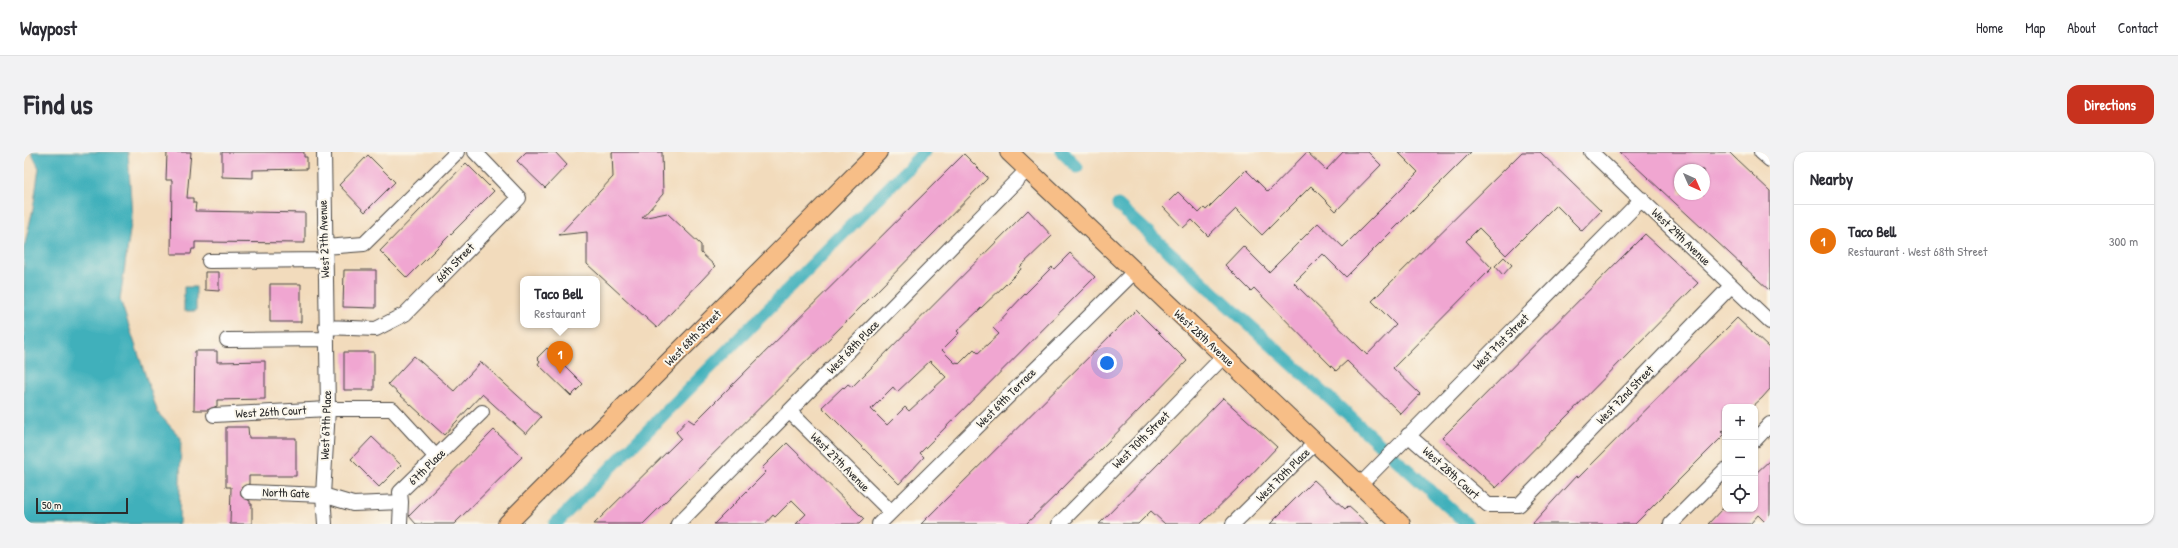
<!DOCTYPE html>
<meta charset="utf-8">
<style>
body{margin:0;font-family:"Patrick Hand",sans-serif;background:#f2f2f3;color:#2b2b33}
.controls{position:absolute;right:12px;bottom:12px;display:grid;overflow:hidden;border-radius:8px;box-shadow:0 1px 3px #0004}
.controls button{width:36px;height:36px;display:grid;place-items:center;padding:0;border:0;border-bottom:1px solid #e1e1e2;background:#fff;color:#2b2b33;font:20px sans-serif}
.compass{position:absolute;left:1650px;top:12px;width:36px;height:36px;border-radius:50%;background:#fff;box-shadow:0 1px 3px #0004;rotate:135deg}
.scale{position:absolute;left:12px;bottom:10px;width:92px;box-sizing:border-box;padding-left:4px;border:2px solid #2b2b2b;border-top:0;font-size:11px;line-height:14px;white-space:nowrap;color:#2b2b2b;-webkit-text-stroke:3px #fbf7ec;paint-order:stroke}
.you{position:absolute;left:1083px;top:211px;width:14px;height:14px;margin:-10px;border:3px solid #fff;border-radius:50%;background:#1a73e8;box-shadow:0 0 0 6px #1a73e833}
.badge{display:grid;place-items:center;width:26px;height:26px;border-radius:50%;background:#c8321e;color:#fff;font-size:13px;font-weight:700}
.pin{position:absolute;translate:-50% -33px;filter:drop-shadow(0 1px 2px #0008)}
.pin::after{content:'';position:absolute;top:21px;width:14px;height:12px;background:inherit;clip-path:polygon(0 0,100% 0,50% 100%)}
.popup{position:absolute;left:496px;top:124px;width:80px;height:52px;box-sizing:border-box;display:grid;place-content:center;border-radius:8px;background:#fff;filter:drop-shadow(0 1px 3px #0005);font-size:13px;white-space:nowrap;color:#7c7c81}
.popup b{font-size:15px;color:#2b2b33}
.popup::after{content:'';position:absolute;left:50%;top:100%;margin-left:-8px;border:8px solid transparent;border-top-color:#fff}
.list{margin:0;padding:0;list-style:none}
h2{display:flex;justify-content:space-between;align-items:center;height:52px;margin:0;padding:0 16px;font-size:17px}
h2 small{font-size:13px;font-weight:400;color:#7c7c81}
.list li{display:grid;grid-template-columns:26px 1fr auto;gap:12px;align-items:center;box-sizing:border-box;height:72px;padding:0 16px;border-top:1px solid #e1e1e2}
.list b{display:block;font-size:15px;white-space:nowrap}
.list p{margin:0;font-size:13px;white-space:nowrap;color:#7c7c81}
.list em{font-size:13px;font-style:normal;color:#7c7c81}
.icon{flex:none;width:22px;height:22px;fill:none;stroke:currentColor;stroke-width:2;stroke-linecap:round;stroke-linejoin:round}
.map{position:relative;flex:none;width:1746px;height:372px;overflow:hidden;border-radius:12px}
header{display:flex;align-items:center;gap:24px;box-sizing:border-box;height:56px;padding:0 20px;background:#fff;border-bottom:1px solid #e1e1e2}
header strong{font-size:19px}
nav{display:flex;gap:22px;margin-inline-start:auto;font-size:14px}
.intro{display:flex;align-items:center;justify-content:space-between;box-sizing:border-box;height:96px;padding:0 24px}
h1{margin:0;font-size:28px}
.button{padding:10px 18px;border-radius:12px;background:#c8321e;color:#fff;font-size:14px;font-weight:700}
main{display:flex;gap:24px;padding:0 24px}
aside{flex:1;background:#fff;border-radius:12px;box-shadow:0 1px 3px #0004}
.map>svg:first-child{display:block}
.water{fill:#40b0bb;stroke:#366e73}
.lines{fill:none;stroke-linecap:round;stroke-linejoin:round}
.canal{stroke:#40b0bb;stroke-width:13}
.building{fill:#f0a6d1;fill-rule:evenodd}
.minor-casing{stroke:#494541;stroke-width:16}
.major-casing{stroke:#494541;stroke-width:20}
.minor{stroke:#fff;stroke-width:14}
.major{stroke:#f7be87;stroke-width:18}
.labels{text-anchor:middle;stroke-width:4;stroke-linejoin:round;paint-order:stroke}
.street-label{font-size:12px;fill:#2b2b2b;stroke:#fbf7ec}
</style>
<header>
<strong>Waypost</strong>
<nav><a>Home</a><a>Map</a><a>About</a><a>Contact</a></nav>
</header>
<div class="intro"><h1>Find us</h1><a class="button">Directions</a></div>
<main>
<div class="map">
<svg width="1746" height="372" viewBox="0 0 1746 372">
<rect width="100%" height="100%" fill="#fbf7ec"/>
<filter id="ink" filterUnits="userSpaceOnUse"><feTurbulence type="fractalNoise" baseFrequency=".025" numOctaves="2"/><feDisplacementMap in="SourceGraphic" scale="8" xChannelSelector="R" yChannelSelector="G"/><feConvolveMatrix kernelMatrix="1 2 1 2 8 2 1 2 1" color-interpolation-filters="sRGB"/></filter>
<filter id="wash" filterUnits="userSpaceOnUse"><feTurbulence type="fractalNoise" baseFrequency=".012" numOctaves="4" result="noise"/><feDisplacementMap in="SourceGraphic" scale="16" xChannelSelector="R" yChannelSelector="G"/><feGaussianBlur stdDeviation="0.9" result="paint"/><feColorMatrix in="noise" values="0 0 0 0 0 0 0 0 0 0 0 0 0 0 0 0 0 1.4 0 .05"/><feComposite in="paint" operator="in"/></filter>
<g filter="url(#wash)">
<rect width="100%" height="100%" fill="#f2dbbc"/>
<path class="water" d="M7,0H104L108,65L96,147L134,261L157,286L155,372H0V96L9,57L15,16Z
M160,135H172V159H160Z"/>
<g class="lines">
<path class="canal" d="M1038,0L1053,15
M1094,53L1443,372
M531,372L900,0"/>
</g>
<g id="blocks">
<path class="building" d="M143,0H167L163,46H169V51H172L171,59L281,61V91L171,90V97H168L167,102H147L148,28H142Z
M198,0H280V5H283V17L229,18V26L198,25Z
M502,0H531L543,13L521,36L493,9Z
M588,0H638L639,42L618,66L643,61L677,93V101L691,114L633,176L563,112V80L535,83L589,25Z
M1283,0L1302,18L1319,0H1344L1357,13L1312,59L1287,34L1238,83L1212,57L1184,84L1168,68L1159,76L1139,55L1154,40L1175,61L1180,56L1182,58L1222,18L1244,40Z
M1374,0H1447L1322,125L1299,102L1270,131L1343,203L1372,173L1348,149L1498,0H1516L1577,59L1558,79L1532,53L1482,103L1455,76L1442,89L1468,116L1369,216L1396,242L1377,262L1323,209L1312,219L1230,136L1227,139L1201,113L1219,94L1245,120L1294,71L1319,95L1394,20Z
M1596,0H1705L1711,6L1746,39V139ZM1656,18H1680V42H1656Z
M940,2L963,25V27L852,140L619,372H570L657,286L652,280L664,267L670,271L685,256Z
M344,3L371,30L341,60L315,33Z
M442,11L470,39L383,126L356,99Z
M1004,58L1028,84L996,115L997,117L980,134L933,179L935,181L918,198L931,211L933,210L935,212L950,197L954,201L975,182L969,176L1000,143L1028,115L1030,117L1046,101L1071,125L896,301L900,305L875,332L798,255L819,235L820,236L824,232L828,235ZM906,209L922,225L885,259L881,255L863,273L847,257L869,235L873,240Z
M1621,82L1674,131L1472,336L1418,286Z
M1480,105L1488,113L1479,123L1471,114Z
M320,118H352V156L319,155Z
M181,120H195V139L181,138Z
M246,132H277V170H246Z
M1112,158L1163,209L1036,339L1002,372H897Z
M1713,166L1746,197V237L1738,246L1728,255H1701V277L1698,280L1701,282L1611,372H1508L1552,324L1554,326Z
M523,196L559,232L547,244L514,212L516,209L513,206Z
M171,199H193V210L241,209V247L193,248V254L183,258H170Z
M320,200H350V238H320Z
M390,204L430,239L457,210L517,265L502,282L458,242L420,283L364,232Z
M1199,246L1253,295L1222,328L1177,372H1141L1127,359L1114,372H1075Z
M202,275H224L225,286H272V324H225V332L217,336V344L226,349V352H228V372H206L207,335H202Z
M470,278L498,305L430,372H392L385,364Z
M348,285L377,313L355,335L327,307Z
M763,291L840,367L835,372H772L782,362L768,348L751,365L749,363L741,372H690L742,320L738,316Z
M1746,308V372H1743L1734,363L1726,372H1684L1698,357H1731V322Z
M1290,328L1321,357L1324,354L1344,372H1246Z"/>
</g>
</g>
<g filter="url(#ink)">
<use href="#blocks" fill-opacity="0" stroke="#494541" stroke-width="1"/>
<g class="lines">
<defs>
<path id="minor" d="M300,0L304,257L299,343L301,372
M1567,0L1746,170
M1737,0L1746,8
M301,95L340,92L433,0
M185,109L301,108
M302,175L352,177L381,162L495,46L451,0
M203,188L302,187
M766,260L867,360
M190,263L304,257H368L412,305
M1384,283L1464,353H1495L1707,134
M1731,288L1746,272
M1336,333L1618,47
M224,340L299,343L329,352L377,350L376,340L458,260
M376,372L377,350
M654,372L1003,18
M855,372L1110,120
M1035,372L1200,204
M1209,372L1291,291
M1647,372L1701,318"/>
<path id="major" d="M985,0L1377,372
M483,372L854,0"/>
</defs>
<use href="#minor" class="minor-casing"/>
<use href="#major" class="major-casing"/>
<use href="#minor" class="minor"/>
<use href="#major" class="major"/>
</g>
</g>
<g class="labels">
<g class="street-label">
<text transform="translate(1657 85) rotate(44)" y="4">West 29th Avenue</text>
<text transform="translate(300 87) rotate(-92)" y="4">West 27th Avenue</text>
<text transform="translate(431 111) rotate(-46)" y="4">66th Street</text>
<text transform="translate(669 186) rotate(-45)" y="4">West 68th Street</text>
<text transform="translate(1180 186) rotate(43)" y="4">West 28th Avenue</text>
<text transform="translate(1477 190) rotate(-45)" y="4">West 71st Street</text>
<text transform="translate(829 195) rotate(-46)" y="4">West 68th Place</text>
<text transform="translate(1601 243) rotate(-46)" y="4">West 72nd Street</text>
<text transform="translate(982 246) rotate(-45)" y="4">West 69th Terrace</text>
<text transform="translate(247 260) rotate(-3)" y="4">West 26th Court</text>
<text transform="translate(302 273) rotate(-88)" y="4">West 67th Place</text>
<text transform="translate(1117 288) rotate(-45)" y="4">West 70th Street</text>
<text transform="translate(816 310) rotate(45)" y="4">West 27th Avenue</text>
<text transform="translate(403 315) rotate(-44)" y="4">67th Place</text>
<text transform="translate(1427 321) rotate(42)" y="4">West 28th Court</text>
<text transform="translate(1259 323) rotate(-45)" y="4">West 70th Place</text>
<text transform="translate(262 341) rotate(2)" y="4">North Gate</text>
</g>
</g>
</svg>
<div class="controls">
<button>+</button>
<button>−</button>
<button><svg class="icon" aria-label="locate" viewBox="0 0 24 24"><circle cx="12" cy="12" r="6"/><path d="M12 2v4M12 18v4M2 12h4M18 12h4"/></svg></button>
</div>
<svg class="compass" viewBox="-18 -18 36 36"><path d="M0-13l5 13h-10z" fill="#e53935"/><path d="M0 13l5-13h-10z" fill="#7c7c81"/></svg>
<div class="scale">50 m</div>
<div class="you"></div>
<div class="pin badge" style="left:536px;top:222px;background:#e8710a">1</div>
<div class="popup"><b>Taco Bell</b>Restaurant</div>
</div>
<aside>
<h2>Nearby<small></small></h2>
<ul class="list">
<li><span class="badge" style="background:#e8710a">1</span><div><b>Taco Bell</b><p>Restaurant · West 68th Street</p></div><em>300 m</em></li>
</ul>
</aside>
</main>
